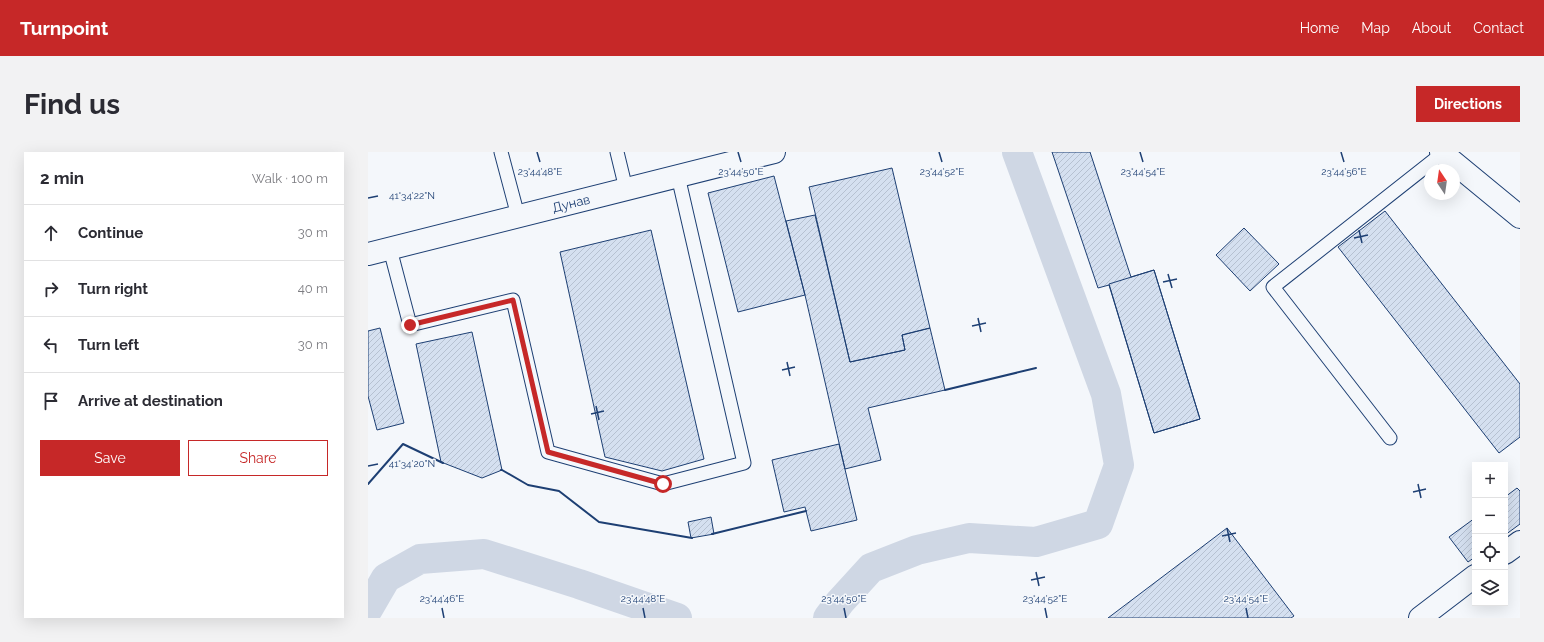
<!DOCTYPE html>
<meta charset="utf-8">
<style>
body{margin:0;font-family:Raleway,sans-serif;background:#f2f2f3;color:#2b2b33}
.controls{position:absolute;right:12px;bottom:12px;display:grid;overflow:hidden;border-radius:0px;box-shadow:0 4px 16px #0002}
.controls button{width:36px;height:36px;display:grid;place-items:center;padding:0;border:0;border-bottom:1px solid #e1e1e2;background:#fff;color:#2b2b33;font:20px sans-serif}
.compass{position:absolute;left:1056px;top:12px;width:36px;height:36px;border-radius:50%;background:#fff;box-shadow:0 4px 16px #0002;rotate:347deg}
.stop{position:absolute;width:12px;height:12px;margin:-9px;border:3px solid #c62828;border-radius:50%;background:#fff}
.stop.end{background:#c62828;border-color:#fff;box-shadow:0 1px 4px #0008}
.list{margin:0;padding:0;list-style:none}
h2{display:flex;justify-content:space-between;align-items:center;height:52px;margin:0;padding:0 16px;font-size:17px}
h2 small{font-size:13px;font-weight:400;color:#7c7c81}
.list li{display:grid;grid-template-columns:26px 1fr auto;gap:12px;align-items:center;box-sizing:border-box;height:56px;padding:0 16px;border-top:1px solid #e1e1e2}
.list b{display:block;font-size:15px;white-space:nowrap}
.list em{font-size:13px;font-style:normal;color:#7c7c81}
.actions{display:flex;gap:8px;padding:12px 16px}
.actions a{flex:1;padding:9px 0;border:1px solid #c62828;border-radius:0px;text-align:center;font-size:14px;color:#c62828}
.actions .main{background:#c62828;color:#fff}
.icon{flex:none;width:22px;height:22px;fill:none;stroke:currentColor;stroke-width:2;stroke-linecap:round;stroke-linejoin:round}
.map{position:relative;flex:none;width:1152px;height:466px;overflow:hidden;border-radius:0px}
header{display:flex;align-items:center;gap:24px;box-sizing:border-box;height:56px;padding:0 20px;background:#c62828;color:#fff}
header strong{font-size:19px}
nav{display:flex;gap:22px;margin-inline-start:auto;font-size:14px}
.intro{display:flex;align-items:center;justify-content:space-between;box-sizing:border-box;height:96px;padding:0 24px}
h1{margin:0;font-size:28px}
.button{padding:10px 18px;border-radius:0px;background:#c62828;color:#fff;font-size:14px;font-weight:700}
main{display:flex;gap:24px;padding:0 24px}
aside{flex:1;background:#fff;border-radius:0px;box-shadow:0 4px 16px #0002}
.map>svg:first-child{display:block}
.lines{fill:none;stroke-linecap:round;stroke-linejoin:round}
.canal{stroke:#cfd7e4;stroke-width:30}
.building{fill:url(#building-hatch);stroke:#1d3f73}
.service-casing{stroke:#1d3f73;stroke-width:15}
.minor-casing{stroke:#1d3f73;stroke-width:24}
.secondary-casing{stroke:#1d3f73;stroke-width:24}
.service{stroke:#f4f7fb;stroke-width:13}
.minor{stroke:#f4f7fb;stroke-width:22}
.secondary{stroke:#f4f7fb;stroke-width:22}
.wall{stroke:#1d3f73;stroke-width:2}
.route{stroke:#c62828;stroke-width:5}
.ticks{fill:none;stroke:#1d3f73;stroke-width:1.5}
.labels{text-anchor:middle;stroke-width:3;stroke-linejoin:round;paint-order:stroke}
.street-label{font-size:13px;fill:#1d3f73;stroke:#f4f7fb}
.ticks-label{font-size:10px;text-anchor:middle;fill:#1d3f73;stroke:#f4f7fb;stroke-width:3;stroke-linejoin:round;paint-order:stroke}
</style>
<header>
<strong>Turnpoint</strong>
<nav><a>Home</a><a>Map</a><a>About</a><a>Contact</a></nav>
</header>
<div class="intro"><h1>Find us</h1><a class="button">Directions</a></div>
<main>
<aside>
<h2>2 min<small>Walk · 100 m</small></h2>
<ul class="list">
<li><svg class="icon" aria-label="ahead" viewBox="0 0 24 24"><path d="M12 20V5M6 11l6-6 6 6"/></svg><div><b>Continue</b></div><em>30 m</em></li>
<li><svg class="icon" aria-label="right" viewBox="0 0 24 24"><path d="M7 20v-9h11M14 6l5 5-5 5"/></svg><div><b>Turn right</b></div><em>40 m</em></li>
<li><svg class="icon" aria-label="left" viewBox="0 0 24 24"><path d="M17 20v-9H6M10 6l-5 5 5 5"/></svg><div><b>Turn left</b></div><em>30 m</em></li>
<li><svg class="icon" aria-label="arrive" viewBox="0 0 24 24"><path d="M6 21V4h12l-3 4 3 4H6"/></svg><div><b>Arrive at destination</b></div></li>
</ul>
<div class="actions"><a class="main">Save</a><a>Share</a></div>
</aside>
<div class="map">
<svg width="1152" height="466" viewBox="0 0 1152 466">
<defs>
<pattern id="building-hatch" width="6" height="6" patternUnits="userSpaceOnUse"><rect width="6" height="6" fill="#d5e0f0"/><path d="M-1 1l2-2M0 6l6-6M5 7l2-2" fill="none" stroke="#b6c1d1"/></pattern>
</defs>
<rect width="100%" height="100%" fill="#f4f7fb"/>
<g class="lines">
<path class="canal" d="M0,457L18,426L52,407L116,402L211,432L309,466
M460,466L472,450L503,416L549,398L601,386L668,390L730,372L751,313L738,242L649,0"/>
</g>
<path class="building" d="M684,0H722L763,125L786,118L832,267L786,281L741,133L730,136Z
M524,16L562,176L534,183L537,198L482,210L441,35Z
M406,24L437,143L370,160L340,41Z
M1017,59L1152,232V285L1131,301L970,95Z
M447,63L482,210L537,198L534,183L562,176L577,238L500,256L513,308L477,317L437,143L418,69Z
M876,76L911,112L882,139L848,103Z
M283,78L336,307L294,319L237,305L192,100Z
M786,118L832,267L786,281L741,132Z
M12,176L36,271L9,278L0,244V179Z
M104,180L134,318L114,326L73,310L48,192Z
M471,292L489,368L443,379L437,355L416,360L404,308Z
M1149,336L1152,339V372L1137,383V345Z
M343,365L346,382L323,386L320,370Z
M1107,366V405L1100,410L1081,385Z
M859,376L926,464L923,466H740Z"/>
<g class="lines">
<defs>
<path id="service" d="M133,0L150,64
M249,0L258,37
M22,97L42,173L145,148L180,300L295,332L376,311L310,24
M1022,286L905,135L1075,1"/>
<path id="minor" d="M0,102L406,0
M1137,401L1152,390
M1052,466L1107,424"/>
<path id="secondary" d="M1073,0L1152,65"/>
</defs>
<use href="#service" class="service-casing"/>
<use href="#minor" class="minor-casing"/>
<use href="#secondary" class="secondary-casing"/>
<use href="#service" class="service"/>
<use href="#minor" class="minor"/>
<use href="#secondary" class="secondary"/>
<path class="wall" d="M577,238L668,216
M133,318H134L160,333L191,339L231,370L324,386
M0,332L35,292L75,311
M344,382L438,359"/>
</g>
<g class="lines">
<path class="route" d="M42,173L145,148L180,300L295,332"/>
</g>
<path class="ticks" d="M169,0L172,10M370,0L373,10M571,0L574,10M772,0L775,10M973,0L976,10M0,46L10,44M991,78L994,91M986,86L1000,83M800,122L804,136M795,130L809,127M610,166L613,180M604,174L618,171M419,210L422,224M414,218L427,215M228,254L231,268M223,262L236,259M0,314L10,312M1050,332L1053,346M1045,340L1058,337M859,376L862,390M854,384L868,381M668,420L671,434M663,428L677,425M74,456L76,466M275,456L277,466M476,456L478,466M677,456L679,466M878,456L880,466"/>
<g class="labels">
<g class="street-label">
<text transform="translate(203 51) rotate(-14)" y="5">Дунав</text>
</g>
</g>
<g class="ticks-label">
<text x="172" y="23">23°44'48"E</text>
<text x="373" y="23">23°44'50"E</text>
<text x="574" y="23">23°44'52"E</text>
<text x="775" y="23">23°44'54"E</text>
<text x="976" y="23">23°44'56"E</text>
<text x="44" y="47">41°34'22"N</text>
<text x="44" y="315">41°34'20"N</text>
<text x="74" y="450">23°44'46"E</text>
<text x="275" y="450">23°44'48"E</text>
<text x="476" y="450">23°44'50"E</text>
<text x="677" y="450">23°44'52"E</text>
<text x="878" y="450">23°44'54"E</text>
</g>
</svg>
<div class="controls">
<button>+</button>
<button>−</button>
<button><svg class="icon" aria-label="locate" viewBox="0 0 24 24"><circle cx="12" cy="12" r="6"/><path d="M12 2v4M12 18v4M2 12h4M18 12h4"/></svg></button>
<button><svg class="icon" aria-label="layers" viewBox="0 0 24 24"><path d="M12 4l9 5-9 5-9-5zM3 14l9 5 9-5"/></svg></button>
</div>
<svg class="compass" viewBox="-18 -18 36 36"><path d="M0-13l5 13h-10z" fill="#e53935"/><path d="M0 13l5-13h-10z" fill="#7c7c81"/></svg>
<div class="stop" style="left:295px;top:332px"></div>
<div class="stop end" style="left:42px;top:173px"></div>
</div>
</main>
